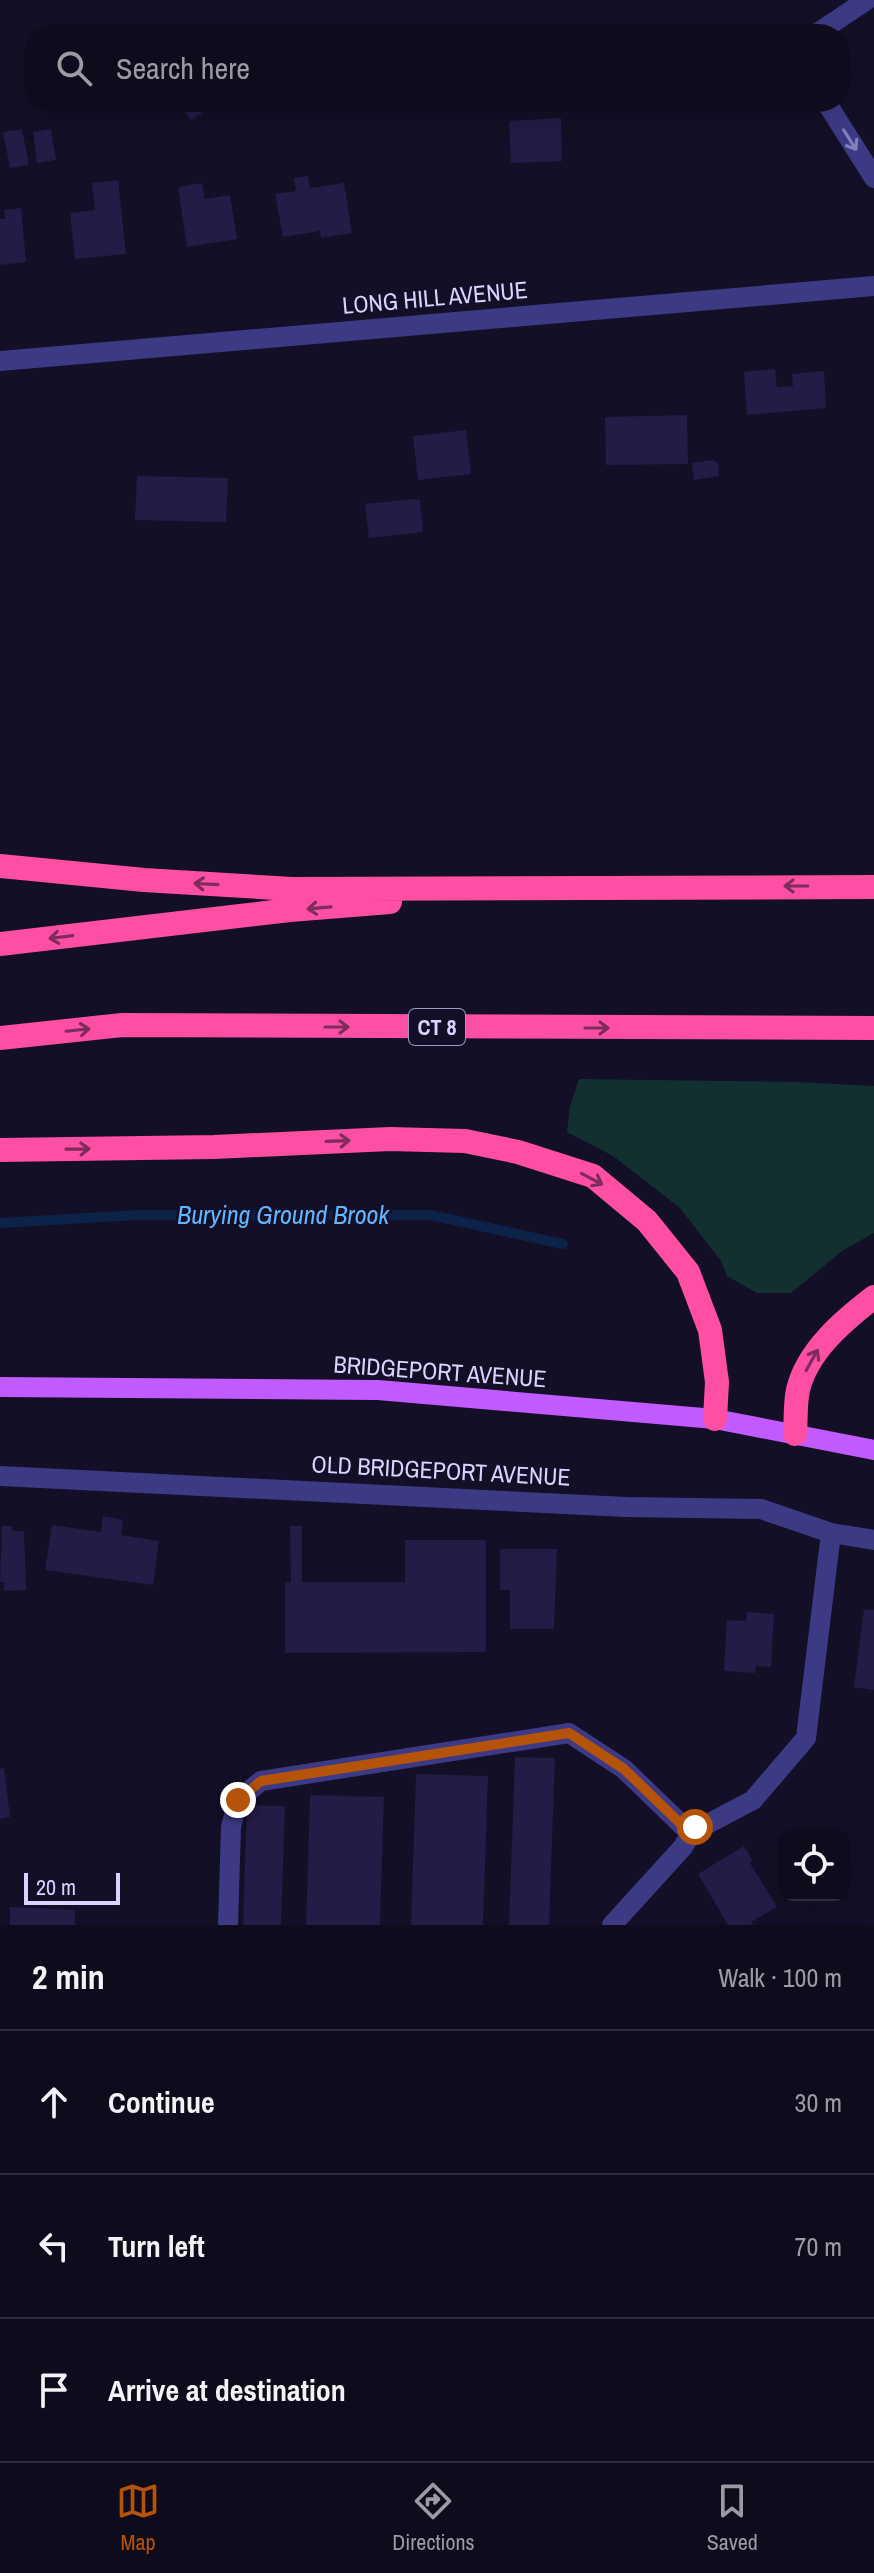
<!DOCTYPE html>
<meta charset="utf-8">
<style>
body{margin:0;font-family:"Archivo Narrow",sans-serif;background:#171425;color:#f1f3f6}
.controls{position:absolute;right:24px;bottom:24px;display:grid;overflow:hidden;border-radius:16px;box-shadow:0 8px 32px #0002}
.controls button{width:72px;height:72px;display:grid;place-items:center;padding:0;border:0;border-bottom:2px solid #2e2b3b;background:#0e0b1c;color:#f1f3f6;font:40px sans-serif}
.scale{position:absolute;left:24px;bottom:20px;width:96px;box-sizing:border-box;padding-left:8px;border:4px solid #d9d4ff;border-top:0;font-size:22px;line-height:28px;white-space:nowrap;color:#d9d4ff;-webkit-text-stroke:6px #130f26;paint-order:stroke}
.stop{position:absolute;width:24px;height:24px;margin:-18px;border:6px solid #b45309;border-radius:50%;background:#fff}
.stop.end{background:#b45309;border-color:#fff;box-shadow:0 2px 8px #0008}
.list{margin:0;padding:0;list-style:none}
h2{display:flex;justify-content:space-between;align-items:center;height:104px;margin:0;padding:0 32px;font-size:34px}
h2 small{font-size:26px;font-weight:400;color:#9b9ba3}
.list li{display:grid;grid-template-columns:52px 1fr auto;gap:24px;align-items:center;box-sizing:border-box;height:144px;padding:0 32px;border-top:2px solid #2e2b3b}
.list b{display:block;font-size:30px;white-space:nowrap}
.list em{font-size:26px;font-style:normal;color:#9b9ba3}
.icon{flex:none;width:44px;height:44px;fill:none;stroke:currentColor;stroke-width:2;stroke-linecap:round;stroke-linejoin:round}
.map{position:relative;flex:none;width:874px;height:1925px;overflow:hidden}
.search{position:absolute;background:#0e0b1c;box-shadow:0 8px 32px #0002;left:24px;right:24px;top:24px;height:88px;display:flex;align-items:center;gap:20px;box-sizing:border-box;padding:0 28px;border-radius:32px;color:#9b9ba3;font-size:30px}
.sheet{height:536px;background:#0e0b1c}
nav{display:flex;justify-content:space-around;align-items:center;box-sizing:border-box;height:112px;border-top:2px solid #2e2b3b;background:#0e0b1c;font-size:22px;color:#9b9ba3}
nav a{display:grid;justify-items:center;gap:4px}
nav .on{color:#b45309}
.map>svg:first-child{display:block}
.green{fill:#12302f}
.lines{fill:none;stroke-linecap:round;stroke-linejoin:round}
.stream{stroke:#0c2248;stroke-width:10}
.building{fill:#241b47}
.minor{stroke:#3d3a85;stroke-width:20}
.major{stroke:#c25bff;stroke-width:20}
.highway{stroke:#ff4fa3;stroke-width:24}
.oneway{stroke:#837fbc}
.oneway2{stroke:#7d2c5e}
.route{stroke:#b45309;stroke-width:10}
.labels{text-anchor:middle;stroke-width:6;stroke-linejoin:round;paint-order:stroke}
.shield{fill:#130f26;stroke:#9e99be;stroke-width:2}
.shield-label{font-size:22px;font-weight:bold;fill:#d9d4ff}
.street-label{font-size:24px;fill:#d9d4ff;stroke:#130f26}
.water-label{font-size:26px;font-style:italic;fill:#62b6ff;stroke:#130f26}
</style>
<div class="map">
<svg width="874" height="1925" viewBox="0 0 874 1925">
<rect width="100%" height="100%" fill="#130f26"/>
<path class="green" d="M579,1079L797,1082L874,1086V1233L842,1251L791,1293H757L727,1276L721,1261L680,1208L613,1156L567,1132L570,1106Z"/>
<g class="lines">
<path class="stream" d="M0,1223L138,1215H430L563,1244"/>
</g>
<path class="building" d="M179,102H194L202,113L191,120Z
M561,118L562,161L511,163L509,121Z
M22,129L29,165L10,168L3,132Z
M51,129L56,160L37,163L33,132Z
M308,176L310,188L344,183L352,233L321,238L320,231L283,237L275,194L296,191L294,178Z
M118,180L126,254L75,259L70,213L95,210L92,183Z
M202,183L205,199L230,195L237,239L187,247L178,187Z
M21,208L26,262L0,265V219H5L4,210Z
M775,369L777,387L793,386L792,374L824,371L826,408L747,415L744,372Z
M687,415L688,464L606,465L605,417Z
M466,430L471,474L418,480L413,436Z
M713,460L718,463L719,476L694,480L692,463Z
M137,476L228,478L226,522L135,520Z
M415,499L420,500L423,532L369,538L365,504Z
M103,1516L123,1520L121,1535L159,1541L153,1585L45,1570L52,1525L101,1532Z
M2,1526H12V1531H24L26,1590L4,1591V1582H0Z
M290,1526H302V1582H405V1540H486V1652L285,1653V1582H291Z
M500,1549H557L554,1629H510V1590H500Z
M864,1609L874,1610V1690L854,1687Z
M747,1612L774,1614L771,1667L756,1666L755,1673L724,1671L727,1620L746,1621Z
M515,1757L555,1758L549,1925H509Z
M4,1768L10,1817L0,1819V1769Z
M416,1774L488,1776L483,1925H411Z
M310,1795L384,1797L380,1925H306Z
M247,1805L285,1806L281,1925H243Z
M744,1846L753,1861L750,1863L777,1907L751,1922L753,1925H728L698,1874Z
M10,1907L75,1910V1925H10Z"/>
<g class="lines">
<path class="minor" d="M816,34L867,0
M826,102L874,178
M0,361L874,286
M0,1476L626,1507L761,1509L831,1533L874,1540
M228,1925L231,1827L238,1800L261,1781L569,1733L624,1769L685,1828L702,1827L753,1800L806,1738L831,1533
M612,1925L683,1847L695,1827"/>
<path class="major" d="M0,1387L378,1390L715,1419L874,1450"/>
<path class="highway" d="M0,866L144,880L292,889L874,887
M0,944L290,910L390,902
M0,1038L122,1025L874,1028
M0,1150L214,1147L390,1139L465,1141L518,1152L593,1176L647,1221L688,1272L710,1330L717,1382L715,1419
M795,1434C796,1420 795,1403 798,1390C807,1351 844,1320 874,1297"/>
</g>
<defs><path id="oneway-shaft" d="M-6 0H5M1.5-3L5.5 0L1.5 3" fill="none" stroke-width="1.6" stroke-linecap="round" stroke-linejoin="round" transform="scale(2)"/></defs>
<use class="oneway" href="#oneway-shaft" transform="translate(850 140) rotate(58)"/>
<g class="oneway2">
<use href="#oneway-shaft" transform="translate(206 884) rotate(-177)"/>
<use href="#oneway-shaft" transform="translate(796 886) rotate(-180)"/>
<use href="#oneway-shaft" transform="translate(319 908) rotate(175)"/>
<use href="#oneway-shaft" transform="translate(61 937) rotate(173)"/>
<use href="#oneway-shaft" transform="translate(337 1027)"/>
<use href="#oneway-shaft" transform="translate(597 1028)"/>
<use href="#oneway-shaft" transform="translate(78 1030) rotate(-6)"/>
<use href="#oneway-shaft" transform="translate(338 1141) rotate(-2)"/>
<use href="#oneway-shaft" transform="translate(78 1149) rotate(-1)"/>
<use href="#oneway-shaft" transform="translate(592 1179) rotate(28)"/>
<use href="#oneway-shaft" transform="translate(812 1360) rotate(-61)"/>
</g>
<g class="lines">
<path class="route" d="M238,1800L261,1781L569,1733L624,1769L685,1828L695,1827"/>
</g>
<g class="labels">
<rect class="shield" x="409" y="1009" width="56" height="36" rx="6"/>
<g class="shield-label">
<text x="437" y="1035">CT 8</text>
</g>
<g class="street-label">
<text transform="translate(435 298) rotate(-5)" y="8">LONG HILL AVENUE</text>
<text transform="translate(440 1372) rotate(4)" y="8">BRIDGEPORT AVENUE</text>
<text transform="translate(441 1471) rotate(3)" y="8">OLD BRIDGEPORT AVENUE</text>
</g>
<g class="water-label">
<text x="283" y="1224">Burying Ground Brook</text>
</g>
</g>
</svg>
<div class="controls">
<button><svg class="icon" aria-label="locate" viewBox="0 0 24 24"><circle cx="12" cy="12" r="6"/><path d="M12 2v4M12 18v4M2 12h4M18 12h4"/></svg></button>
</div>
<div class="scale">20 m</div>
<div class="stop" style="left:695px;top:1827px"></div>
<div class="stop end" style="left:238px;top:1800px"></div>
<div class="search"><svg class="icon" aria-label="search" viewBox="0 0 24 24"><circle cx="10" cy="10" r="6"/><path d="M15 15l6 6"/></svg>Search here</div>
</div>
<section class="sheet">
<h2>2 min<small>Walk · 100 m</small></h2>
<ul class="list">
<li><svg class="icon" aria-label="ahead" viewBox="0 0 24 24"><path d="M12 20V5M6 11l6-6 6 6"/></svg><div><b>Continue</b></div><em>30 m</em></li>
<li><svg class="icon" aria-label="left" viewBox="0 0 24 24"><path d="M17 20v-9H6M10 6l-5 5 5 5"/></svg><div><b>Turn left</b></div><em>70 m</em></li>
<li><svg class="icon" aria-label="arrive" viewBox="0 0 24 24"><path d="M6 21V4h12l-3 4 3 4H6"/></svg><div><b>Arrive at destination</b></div></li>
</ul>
</section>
<nav>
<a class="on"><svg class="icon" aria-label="map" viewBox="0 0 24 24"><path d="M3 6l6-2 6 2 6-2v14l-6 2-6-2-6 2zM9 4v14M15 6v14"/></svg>Map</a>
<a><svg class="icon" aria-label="directions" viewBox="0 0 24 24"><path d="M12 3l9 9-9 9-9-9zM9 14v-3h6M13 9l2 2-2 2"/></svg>Directions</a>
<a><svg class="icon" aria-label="saved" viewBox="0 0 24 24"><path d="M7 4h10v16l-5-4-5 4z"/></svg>Saved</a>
</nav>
